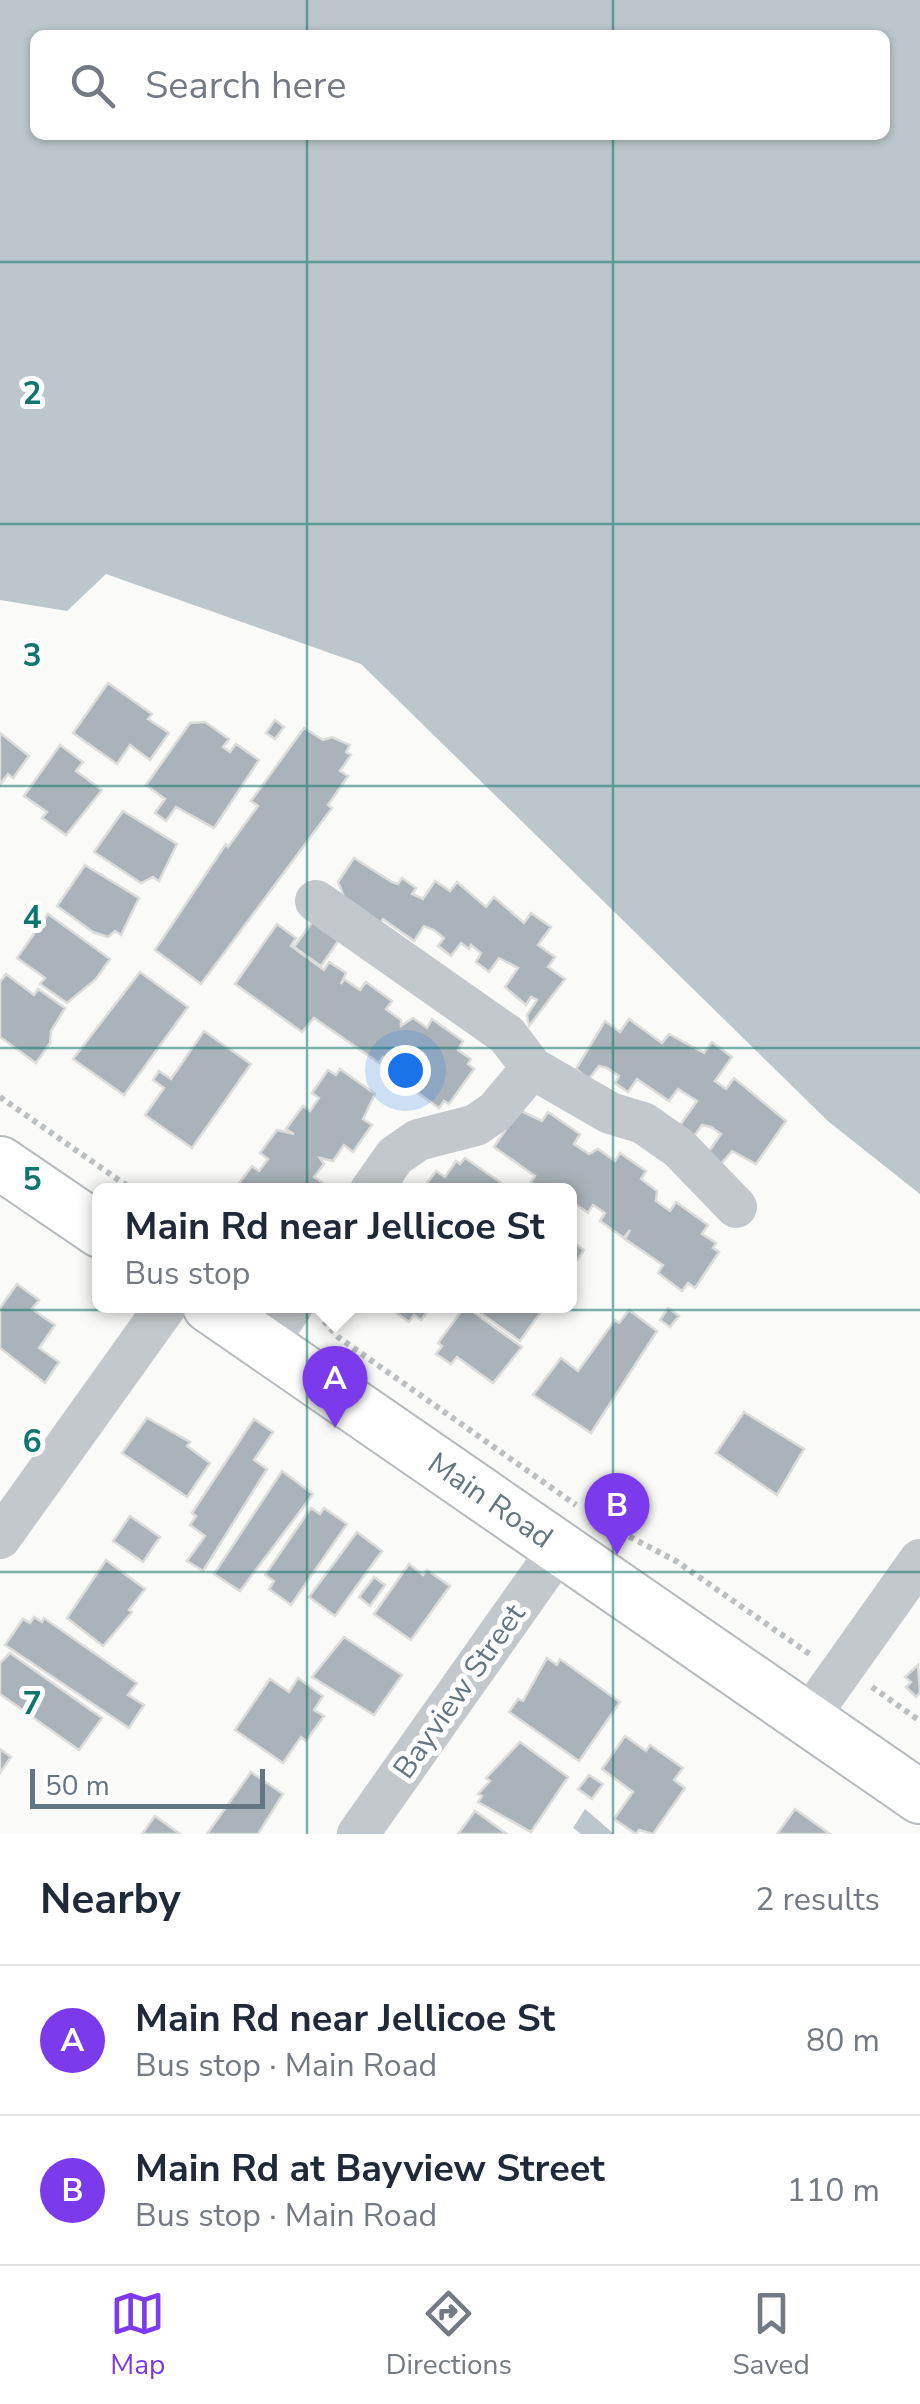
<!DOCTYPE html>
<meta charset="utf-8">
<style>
body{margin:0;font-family:"Nunito Sans",sans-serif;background:#f2f2f3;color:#1f2937}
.scale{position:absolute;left:30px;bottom:25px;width:235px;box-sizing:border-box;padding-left:10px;border:5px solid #657683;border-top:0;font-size:28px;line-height:35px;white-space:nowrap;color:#657683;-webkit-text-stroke:8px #fff;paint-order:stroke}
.you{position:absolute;left:405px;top:1070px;width:35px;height:35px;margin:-25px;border:8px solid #fff;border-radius:50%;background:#1a73e8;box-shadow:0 0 0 15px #1a73e833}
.badge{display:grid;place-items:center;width:65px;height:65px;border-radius:50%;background:#7c3aed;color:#fff;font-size:32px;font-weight:700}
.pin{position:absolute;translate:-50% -82px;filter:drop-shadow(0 2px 5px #0008)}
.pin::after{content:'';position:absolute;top:52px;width:35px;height:30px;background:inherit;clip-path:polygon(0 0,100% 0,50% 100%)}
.popup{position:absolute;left:92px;top:1183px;width:485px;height:130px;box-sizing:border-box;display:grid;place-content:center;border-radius:15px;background:#fff;filter:drop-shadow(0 2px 8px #0005);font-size:32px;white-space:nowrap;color:#747a83}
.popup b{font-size:38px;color:#1f2937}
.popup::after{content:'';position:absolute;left:50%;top:100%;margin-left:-20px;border:20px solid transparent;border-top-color:#fff}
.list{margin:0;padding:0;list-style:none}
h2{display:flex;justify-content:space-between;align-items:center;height:130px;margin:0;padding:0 40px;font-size:42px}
h2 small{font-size:32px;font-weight:400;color:#747a83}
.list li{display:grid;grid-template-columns:65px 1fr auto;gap:30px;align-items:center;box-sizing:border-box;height:150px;padding:0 40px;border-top:2px solid #e0e1e3}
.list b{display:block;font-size:38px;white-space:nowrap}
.list p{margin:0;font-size:32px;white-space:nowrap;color:#747a83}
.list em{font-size:32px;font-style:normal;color:#747a83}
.icon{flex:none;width:55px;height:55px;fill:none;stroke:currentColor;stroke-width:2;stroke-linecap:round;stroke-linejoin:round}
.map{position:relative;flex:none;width:920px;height:1834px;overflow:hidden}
.search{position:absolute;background:#fff;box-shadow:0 2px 8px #0004;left:30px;right:30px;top:30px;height:110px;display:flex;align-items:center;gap:25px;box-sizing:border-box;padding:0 35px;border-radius:15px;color:#747a83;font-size:38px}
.sheet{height:430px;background:#fff}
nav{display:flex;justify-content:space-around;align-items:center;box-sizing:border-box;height:140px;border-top:2px solid #e0e1e3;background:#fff;font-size:28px;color:#747a83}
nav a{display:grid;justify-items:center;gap:5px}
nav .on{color:#7c3aed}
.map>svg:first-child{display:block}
.water{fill:#bbc7cb;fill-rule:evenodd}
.building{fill:#aab3b9;stroke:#dcdcda;stroke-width:2.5}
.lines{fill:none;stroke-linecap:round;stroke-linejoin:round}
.major-casing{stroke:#b5babe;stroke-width:56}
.path{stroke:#bbbfc2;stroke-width:6;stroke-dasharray:5 5;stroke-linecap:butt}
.minor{stroke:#c3c8cc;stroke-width:42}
.major{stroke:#fff;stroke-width:52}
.grid{fill:none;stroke:#0f766e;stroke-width:2.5;stroke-opacity:0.55}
.labels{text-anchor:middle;stroke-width:10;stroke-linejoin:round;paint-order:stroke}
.street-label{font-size:30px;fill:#657683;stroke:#fff}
.grid-label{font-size:32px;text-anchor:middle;font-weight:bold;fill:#0f766e;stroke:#fff;stroke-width:10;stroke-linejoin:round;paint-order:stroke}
</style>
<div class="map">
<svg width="920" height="1834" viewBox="0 0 920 1834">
<rect width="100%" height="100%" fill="#fafaf8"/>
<path class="water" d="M0,0H920V1194L829,1122L361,664L106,574L67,611L0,600ZM35,35H885V135H35Z
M585,1809L614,1834H581L573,1828Z"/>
<path class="building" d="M108,683L152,714L148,719L169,733L150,760L130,745L117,764L73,733Z
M275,720L284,727L275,739L266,733Z
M205,722L229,739L223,747L230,752L236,744L259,760L214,828L176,807L166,821L155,813L165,799L146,785L190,723Z
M304,728L323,740L332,737L350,745L346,752L351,755L340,771L348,776L328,805L332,808L201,984L155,950L226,844L228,847L258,806L251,801Z
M0,733L29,756L13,778L8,774L0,785Z
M60,745L83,762L76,771L102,790L66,835L42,818L47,812L24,796Z
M123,811L177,844L159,881L153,877L141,883L94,852Z
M354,858L392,882L398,884L402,878L416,888L412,894L423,899L435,881L450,891L457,882L486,907L494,897L524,923L531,913L551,927L538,945L555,957L548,967L565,979L529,1026L527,1015L537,1000L531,997L526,1005L505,987L518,968L499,958L489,972L476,962L481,953L471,945L469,949L461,943L451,956L438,946L444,938L434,930L424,926L414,941L383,919L379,926L340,898L343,894L338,882Z
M85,865L139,898L121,935L115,931L108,937L93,932L57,906Z
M48,914L110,959L96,979L67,1003L40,984L45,978L17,958Z
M313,921L339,940L321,966L294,947Z
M277,924L296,938L291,946L324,970L329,962L346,973L341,984L344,979L360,990L366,982L392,1001L386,1009L401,1020V1026L413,1018L427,1028L432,1019L463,1041L458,1050L471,1059L468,1064L474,1069L449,1104L444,1101L439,1108L415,1091L421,1084L383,1057L379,1063L314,1018L302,1032L235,984Z
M140,972L188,1007L124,1095L73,1059Z
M6,974L34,995L38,989L65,1008L51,1031L50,1043L36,1063L0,1037V982Z
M629,1019L662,1043L669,1034L704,1053L712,1042L732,1057L715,1081L726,1089L734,1078L786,1121L756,1164L732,1151L721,1164L707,1154L721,1134L711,1127L702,1125L692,1139L678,1128L697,1101L678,1089L669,1101L637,1079L628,1092L615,1083L619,1076L607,1068L599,1066L589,1079L576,1069L605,1021L620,1032Z
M204,1031L251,1064L192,1148L145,1115L164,1088L153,1080L159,1071L171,1079Z
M340,1069L375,1094L363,1119L372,1125L353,1152L344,1145L333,1161L320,1158L324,1164L314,1177L323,1183L318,1190H234L252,1166L259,1171L268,1159L260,1153L277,1130L294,1134L286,1129L303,1106L310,1111L319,1098L312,1093L328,1070L336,1075Z
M519,1110L542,1121L548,1112L580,1134L574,1144L589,1154L598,1149L615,1161L620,1153L646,1171L641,1179L657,1191L656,1201L670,1211L676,1202L708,1225L702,1234L716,1243L713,1248L719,1252L695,1288L688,1283L682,1291L658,1273L663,1265L625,1239L630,1230L624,1238L600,1221L605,1213L593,1205L588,1213L570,1200V1190H542L531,1182L535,1176L494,1147Z
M465,1158L500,1182L494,1190H422L436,1171L445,1177L456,1161L460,1164Z
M570,1240L584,1250L570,1270Z
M17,1284L39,1300L32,1309L55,1325L39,1348L59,1362L45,1383L0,1348V1308Z
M387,1306H432L421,1320L414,1315L409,1322Z
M465,1306L522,1347L493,1383L457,1357L451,1364L436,1354L442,1346L438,1343Z
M477,1306H545L520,1341L479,1312Z
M668,1308L679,1316L670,1327L660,1320Z
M629,1310L657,1331L591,1433L533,1395L561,1358L578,1371L615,1320L619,1323Z
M744,1412L804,1449L777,1495L716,1453Z
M147,1418L190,1442L187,1446L210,1463L187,1497L122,1453Z
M254,1419L273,1432L254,1460L267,1469L203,1571L187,1561L205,1536L190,1525L196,1516L192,1513Z
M282,1471L313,1494L240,1591L214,1574Z
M311,1508L320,1514L324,1508L347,1524L291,1605L269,1589L274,1581L265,1575Z
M130,1516L160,1537L143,1562L113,1541Z
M357,1532L382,1551L335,1616L309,1597Z
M106,1560L145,1589L129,1610L132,1612L103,1646L67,1618Z
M409,1564L423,1575L427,1570L450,1586L411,1640L374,1614Z
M374,1577L385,1585L370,1606L359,1597Z
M34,1617L42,1622L44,1618L137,1683L128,1695L144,1705L129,1728L5,1645L23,1619L30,1623Z
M344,1637L402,1675L374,1715L312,1677Z
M10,1653L102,1718L79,1750L0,1694V1663Z
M547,1658L557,1665L560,1659L620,1702L579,1761L509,1712L518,1699L523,1701Z
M918,1665L920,1693L916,1697L906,1687L911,1682L905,1677Z
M298,1678L323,1696L314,1710L324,1716L306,1741L301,1737L283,1763L235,1730L270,1679L289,1692Z
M625,1736L646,1751L650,1745L683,1768L674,1780L685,1788L653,1834L639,1830L636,1834L614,1819L633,1792L602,1769Z
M520,1742L568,1777L531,1832L478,1802L482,1796L478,1794L490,1781L486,1778Z
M0,1749L11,1757L0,1773Z
M251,1772L283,1794L258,1834H207Z
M589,1775L603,1784L592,1799L578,1789Z
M795,1809L830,1834H777Z
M475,1811L507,1834H458Z
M155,1816L180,1834H142Z"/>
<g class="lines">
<defs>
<g id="major">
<path d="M0,1163L100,1231"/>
<path id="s1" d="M209,1306L920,1797"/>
</g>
</defs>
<use href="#major" class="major-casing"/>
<path class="path" d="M0,1097L133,1190
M324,1321L338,1337L576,1505
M594,1518L676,1561L811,1655
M872,1687L920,1721"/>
<path class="minor" d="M316,901L507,1035L532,1068L610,1113L643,1123L679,1148L736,1207
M371,1190L395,1156L418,1140L476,1125L496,1111L532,1068
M265,1345L292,1306
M0,1538L166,1306
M807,1719L920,1560
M358,1834L559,1549"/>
<use href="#major" class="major"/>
</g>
<path class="grid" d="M307,0V35M613,0V35M307,135V1834M613,135V1834M0,262H920M0,524H920M0,786H920M0,1048H920M0,1310H920M0,1572H920"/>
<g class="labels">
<g class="street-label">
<text dy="10" stroke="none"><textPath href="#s1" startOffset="342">Main Road</textPath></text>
<text transform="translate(459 1691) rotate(-55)" y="10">Bayview Street</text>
</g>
</g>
<g class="grid-label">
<text x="32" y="404">2</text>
<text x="32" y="666">3</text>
<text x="32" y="928">4</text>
<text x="32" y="1190">5</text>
<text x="32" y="1452">6</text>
<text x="32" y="1714">7</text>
</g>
</svg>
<div class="scale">50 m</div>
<div class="you"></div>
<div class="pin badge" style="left:335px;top:1428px">A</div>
<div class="popup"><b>Main Rd near Jellicoe St</b>Bus stop</div>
<div class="pin badge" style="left:617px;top:1555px">B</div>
<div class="search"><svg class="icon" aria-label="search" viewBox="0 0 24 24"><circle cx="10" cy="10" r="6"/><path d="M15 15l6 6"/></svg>Search here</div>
</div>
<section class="sheet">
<h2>Nearby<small>2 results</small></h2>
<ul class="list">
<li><span class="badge">A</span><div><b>Main Rd near Jellicoe St</b><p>Bus stop · Main Road</p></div><em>80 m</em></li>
<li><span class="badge">B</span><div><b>Main Rd at Bayview Street</b><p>Bus stop · Main Road</p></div><em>110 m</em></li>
</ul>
</section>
<nav>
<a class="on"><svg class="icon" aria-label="map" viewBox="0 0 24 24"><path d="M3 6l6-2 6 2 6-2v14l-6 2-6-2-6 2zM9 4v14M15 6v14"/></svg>Map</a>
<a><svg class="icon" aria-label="directions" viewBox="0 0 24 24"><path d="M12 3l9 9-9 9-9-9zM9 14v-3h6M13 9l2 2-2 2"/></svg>Directions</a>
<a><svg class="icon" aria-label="saved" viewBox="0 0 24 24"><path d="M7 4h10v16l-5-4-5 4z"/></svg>Saved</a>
</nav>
